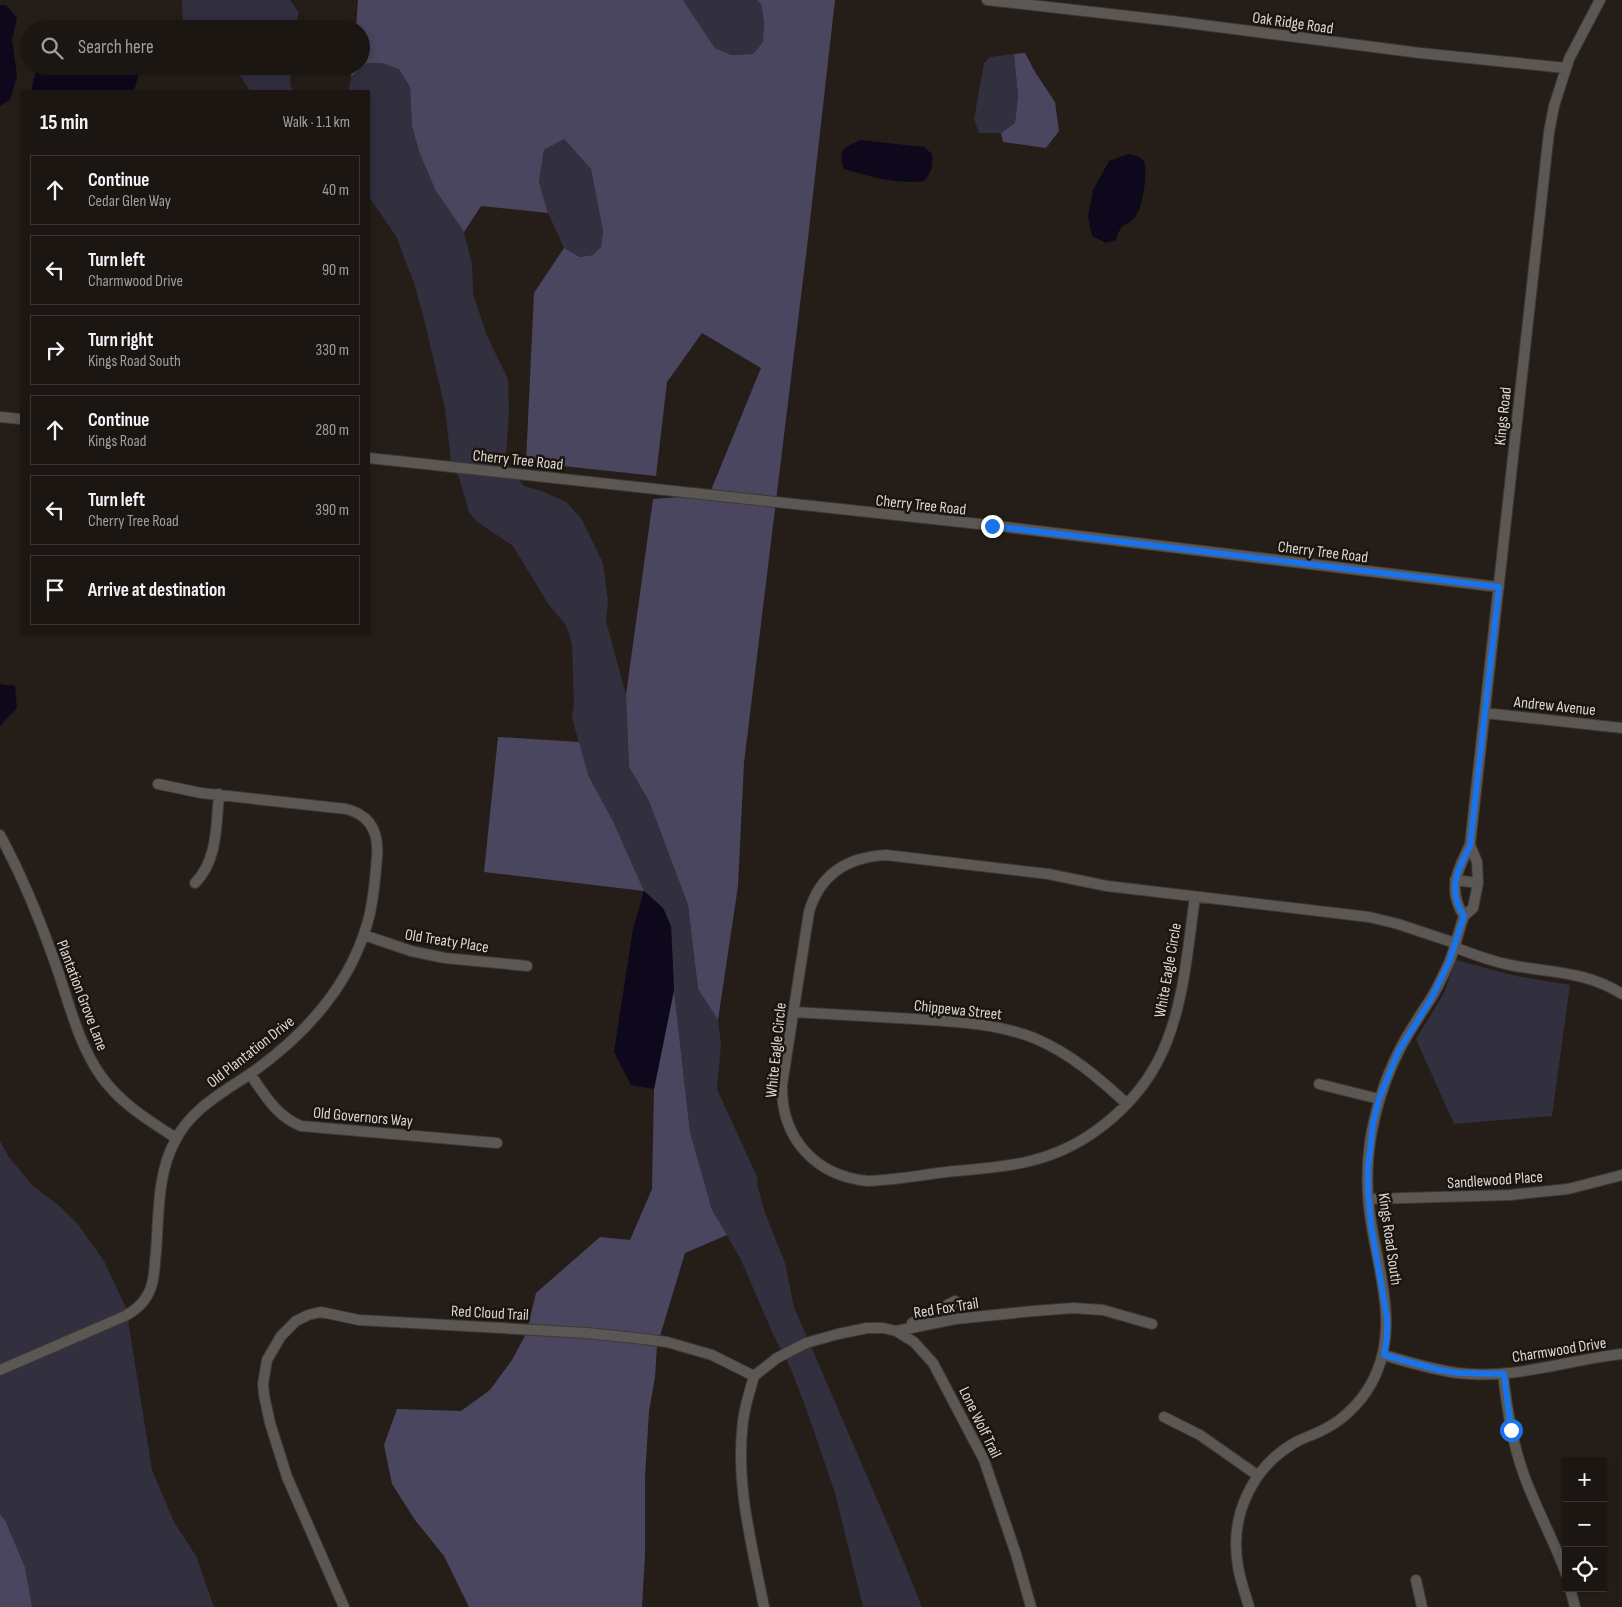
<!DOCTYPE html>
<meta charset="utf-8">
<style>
body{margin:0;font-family:"Sofia Sans Condensed",sans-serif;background:#251f1b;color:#f1f3f6}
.controls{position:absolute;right:15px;bottom:15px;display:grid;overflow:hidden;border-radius:0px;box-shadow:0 2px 12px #0003}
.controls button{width:45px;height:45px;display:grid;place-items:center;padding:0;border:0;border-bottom:1px solid #3a3532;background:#1c1612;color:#f1f3f6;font:25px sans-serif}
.stop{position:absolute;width:15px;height:15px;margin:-11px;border:4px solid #1a73e8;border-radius:50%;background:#fff}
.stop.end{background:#1a73e8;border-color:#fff;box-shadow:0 1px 5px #0008}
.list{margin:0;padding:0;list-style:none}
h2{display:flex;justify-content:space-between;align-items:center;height:65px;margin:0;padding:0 20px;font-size:21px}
h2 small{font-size:16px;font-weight:400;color:#a09f9f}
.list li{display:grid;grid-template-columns:32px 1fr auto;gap:15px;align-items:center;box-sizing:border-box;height:70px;margin:0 10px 10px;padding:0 10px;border:1px solid #3a3532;border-radius:0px}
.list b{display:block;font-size:19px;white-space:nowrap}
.list p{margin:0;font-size:16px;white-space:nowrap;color:#a09f9f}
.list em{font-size:16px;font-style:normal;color:#a09f9f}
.icon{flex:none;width:28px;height:28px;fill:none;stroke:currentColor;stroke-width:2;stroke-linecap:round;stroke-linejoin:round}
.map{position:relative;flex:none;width:1622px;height:1607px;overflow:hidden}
.search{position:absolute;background:#1c1612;box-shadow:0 2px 12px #0003;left:20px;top:20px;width:350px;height:55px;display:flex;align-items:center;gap:12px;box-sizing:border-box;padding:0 18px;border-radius:28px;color:#a09f9f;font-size:19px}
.panel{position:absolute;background:#1c1612;box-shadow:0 2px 12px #0003;left:20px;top:90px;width:350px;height:545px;border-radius:0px}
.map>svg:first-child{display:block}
.green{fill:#322f3f}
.forest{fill:#4a4660}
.water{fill:#0e081d}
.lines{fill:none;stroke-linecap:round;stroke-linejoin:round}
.street-casing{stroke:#3f3832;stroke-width:12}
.street{stroke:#5b5754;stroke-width:10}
.route{stroke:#1a73e8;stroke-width:6}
.labels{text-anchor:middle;stroke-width:5;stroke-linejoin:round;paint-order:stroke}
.street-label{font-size:16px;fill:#dcd7d3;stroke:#1c150f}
</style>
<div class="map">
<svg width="1622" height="1607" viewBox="0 0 1622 1607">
<rect width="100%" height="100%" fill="#251e18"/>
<path class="green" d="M182,0H290L299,13L294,29H183Z
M683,0H757L761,3L764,22L763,42L753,54L731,55L715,48Z
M1014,54L1018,96L1015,123L1001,133H979L974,119L984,63L990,57Z
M366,63H381L399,69L410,87L412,126L436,191L464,232L472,264L473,294L487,336L508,379L509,414L506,454L508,467L524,486L544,492L566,502L581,518L603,563L608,601L606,621L626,695L629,767L649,801L688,905L698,989L718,1020L721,1044L717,1089L758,1179L757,1184L765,1213L785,1263L794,1307L898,1548L922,1607H863L835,1493L806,1408L791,1369L773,1334L741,1260L712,1210L690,1132L674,990L671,926L663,908L644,891L613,821L589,777L572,718L574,704L572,644L566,625L549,605L513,546L476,521L469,512L459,478L451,462L445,408L424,319L414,283L396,236L369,197V91H349L351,77Z
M220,66H291L290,85L294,91H250L239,74Z
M564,139L591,169L603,231L601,247L593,255L580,257L564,248L548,213L539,182L544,150Z
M1456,960L1516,976L1570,985L1552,1116L1454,1124L1416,1039L1444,993Z
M0,1141L8,1156L33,1186L57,1204L77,1223L104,1261L126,1308L152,1470L174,1522L196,1556L214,1607H32L25,1567L5,1520L0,1514Z"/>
<path class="forest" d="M358,0H683L715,48L731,55L753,54L763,42L764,22L761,4L757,0H835L807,247L744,763L738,886L718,1020L698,989L688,905L649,801L629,767L626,695L653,499L709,495L761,368L702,333L667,382L656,476L526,462L534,293L564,248L580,257L593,255L601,247L603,231L591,169L564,139L544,150L539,182L548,213L481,206L464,232L436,191L420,154L412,126L410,87L399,69L381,63H367L351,77L352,66H361V29H356Z
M1025,53L1035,72L1055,102L1059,131L1046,148L1003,142L1001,133L1015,123L1018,96L1014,54Z
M498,737L579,742L589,777L613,821L644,891L484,872Z
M674,990L690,1132L712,1210L727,1235L685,1253L657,1346L655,1377L649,1411L645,1477V1555L642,1607H469L444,1556L415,1520L392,1484L384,1445L397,1409L461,1411L490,1390L512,1360L526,1334L536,1293L600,1237L630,1240L652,1189L654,1089Z
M0,1514L5,1520L25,1567L32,1607H0Z"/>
<path class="water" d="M0,5H6L17,18L12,40L17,76L10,100L0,106Z
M83,20L97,24L101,29H70Z
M37,66H141L134,91H31Z
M861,140L924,147L932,154C933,166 932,172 924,181C898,185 869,176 844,169C837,149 844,147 861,140Z
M1128,154C1134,155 1139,156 1143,160C1149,167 1143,209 1135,217C1125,229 1122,220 1116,240L1106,243L1092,236L1088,217L1093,190L1109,161Z
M0,684L15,686L17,708L0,726Z
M644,891L663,908L671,926L674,990L654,1089L631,1085L614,1052L633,929Z"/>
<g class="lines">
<defs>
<path id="street" d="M987,0L1172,21L1420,53L1566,68
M0,417L21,419
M369,458L998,526L1499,587
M1485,713L1622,728
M0,835C21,874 39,917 54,960C68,998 77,1042 101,1076C120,1103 148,1120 176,1138
M1455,880L1478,883
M195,883C218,860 216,825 219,794
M1195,897C1188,945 1185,995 1167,1041C1145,1099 1090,1147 1030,1161C1003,1168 975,1169 947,1172C921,1175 895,1180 868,1181C815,1176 781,1138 782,1085L809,912C820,874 847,857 886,855L1048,874L1107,886L1369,917L1398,924L1455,943
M1464,916L1473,908L1478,883L1477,862L1470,845
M364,935L411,951L445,958L527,966
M1454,947C1472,954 1490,961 1510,965C1551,973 1586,971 1622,994
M793,1012C834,1014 874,1017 915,1019C955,1022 996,1023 1034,1038C1070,1053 1099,1078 1127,1104
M250,1074C265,1095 276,1116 301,1126L497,1143
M1319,1084L1379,1099
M1369,1199L1510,1195L1568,1189L1622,1175
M912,1323L955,1301
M896,1331L914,1342L933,1363L984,1460L1016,1554L1031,1607
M1384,1355C1408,1362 1433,1370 1458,1373C1514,1380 1567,1360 1622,1354
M0,1370L125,1316C134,1311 142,1305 147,1296C155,1283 154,1267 156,1252C159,1215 157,1174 175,1141C191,1109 222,1093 250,1074C304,1036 350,986 368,921C374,900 375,879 377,857C379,833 371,815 346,809L201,793L158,784
M1503,1374C1507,1408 1512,1442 1524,1475C1536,1509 1554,1540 1566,1574
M754,1376L777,1358L806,1343L838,1334L867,1328H883L896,1331L955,1319L1034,1311L1073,1308L1103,1310L1152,1324
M754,1376C750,1391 745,1405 743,1421C735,1484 752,1545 764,1607
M1164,1417L1200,1435L1257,1475
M1416,1580L1422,1607
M1570,1588L1575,1607
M344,1607L287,1477L270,1423L264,1395L263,1384L267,1360L281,1336L296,1321L308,1315L321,1312L359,1320L587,1333L644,1339L667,1342L712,1355L754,1376
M1249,1607C1245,1593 1240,1580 1238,1566C1229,1515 1253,1465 1298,1441C1306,1437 1315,1434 1323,1430C1347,1418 1366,1397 1376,1374C1397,1327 1380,1276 1372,1228C1367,1200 1366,1170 1370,1142C1375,1111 1384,1081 1398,1053C1407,1034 1419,1017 1430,1000C1437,989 1443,976 1448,965C1455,950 1458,932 1464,916C1447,890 1457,871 1470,845L1549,132L1554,106L1569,59L1600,0"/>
</defs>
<use href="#street" class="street-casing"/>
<use href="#street" class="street"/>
</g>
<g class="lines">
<path class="route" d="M992,526L1499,587L1470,846C1457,870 1447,891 1464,916L1449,962L1431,999L1398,1052L1379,1099L1373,1124L1368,1168V1190L1371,1225L1387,1318V1336L1384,1355L1439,1370L1460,1373L1504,1374L1511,1430"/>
</g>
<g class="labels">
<g class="street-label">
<text transform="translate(1293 22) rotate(8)" y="6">Oak Ridge Road</text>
<text transform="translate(1502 416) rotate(-84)" y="6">Kings Road</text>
<text transform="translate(518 459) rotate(6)" y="6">Cherry Tree Road</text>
<text transform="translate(921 504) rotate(6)" y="6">Cherry Tree Road</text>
<text transform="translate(1323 551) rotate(7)" y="6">Cherry Tree Road</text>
<text transform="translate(1555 705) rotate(6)" y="6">Andrew Avenue</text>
<text transform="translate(447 940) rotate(9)" y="6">Old Treaty Place</text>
<text transform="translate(1167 970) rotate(-80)" y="6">White Eagle Circle</text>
<text transform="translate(83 995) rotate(69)" y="6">Plantation Grove Lane</text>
<text transform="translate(958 1009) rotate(6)" y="6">Chippewa Street</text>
<text transform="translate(775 1050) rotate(-84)" y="6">White Eagle Circle</text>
<text transform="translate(250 1051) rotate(-38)" y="6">Old Plantation Drive</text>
<text transform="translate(363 1116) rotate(5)" y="6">Old Governors Way</text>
<text transform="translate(1495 1179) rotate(-4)" y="6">Sandlewood Place</text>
<text transform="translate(1391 1239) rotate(82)" y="6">Kings Road South</text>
<text transform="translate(946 1307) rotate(-9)" y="6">Red Fox Trail</text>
<text transform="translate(490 1312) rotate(3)" y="6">Red Cloud Trail</text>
<text transform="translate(1559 1349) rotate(-9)" y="6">Charmwood Drive</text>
<text transform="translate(981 1422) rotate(64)" y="6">Lone Wolf Trail</text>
</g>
</g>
</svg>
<div class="controls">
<button>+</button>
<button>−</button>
<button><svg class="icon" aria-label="locate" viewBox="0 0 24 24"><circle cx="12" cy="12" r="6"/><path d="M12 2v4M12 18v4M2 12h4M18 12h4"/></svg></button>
</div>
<div class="stop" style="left:1511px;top:1430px"></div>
<div class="stop end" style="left:992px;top:526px"></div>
<div class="search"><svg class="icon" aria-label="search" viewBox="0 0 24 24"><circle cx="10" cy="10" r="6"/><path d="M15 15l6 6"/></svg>Search here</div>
<section class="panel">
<h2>15 min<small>Walk · 1.1 km</small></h2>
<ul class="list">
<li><svg class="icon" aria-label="ahead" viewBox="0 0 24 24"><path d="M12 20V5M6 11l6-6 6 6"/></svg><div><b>Continue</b><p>Cedar Glen Way</p></div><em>40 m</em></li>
<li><svg class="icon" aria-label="left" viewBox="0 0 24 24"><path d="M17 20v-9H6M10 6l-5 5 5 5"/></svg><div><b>Turn left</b><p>Charmwood Drive</p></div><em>90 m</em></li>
<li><svg class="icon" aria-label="right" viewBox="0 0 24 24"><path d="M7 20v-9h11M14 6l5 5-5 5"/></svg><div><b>Turn right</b><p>Kings Road South</p></div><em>330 m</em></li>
<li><svg class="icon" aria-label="ahead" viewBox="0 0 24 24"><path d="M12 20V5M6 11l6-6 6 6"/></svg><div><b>Continue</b><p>Kings Road</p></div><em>280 m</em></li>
<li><svg class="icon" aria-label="left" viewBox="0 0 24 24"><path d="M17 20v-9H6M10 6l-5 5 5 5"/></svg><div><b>Turn left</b><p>Cherry Tree Road</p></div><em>390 m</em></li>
<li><svg class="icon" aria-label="arrive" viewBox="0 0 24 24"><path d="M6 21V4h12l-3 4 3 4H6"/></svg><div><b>Arrive at destination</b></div></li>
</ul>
</section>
</div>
